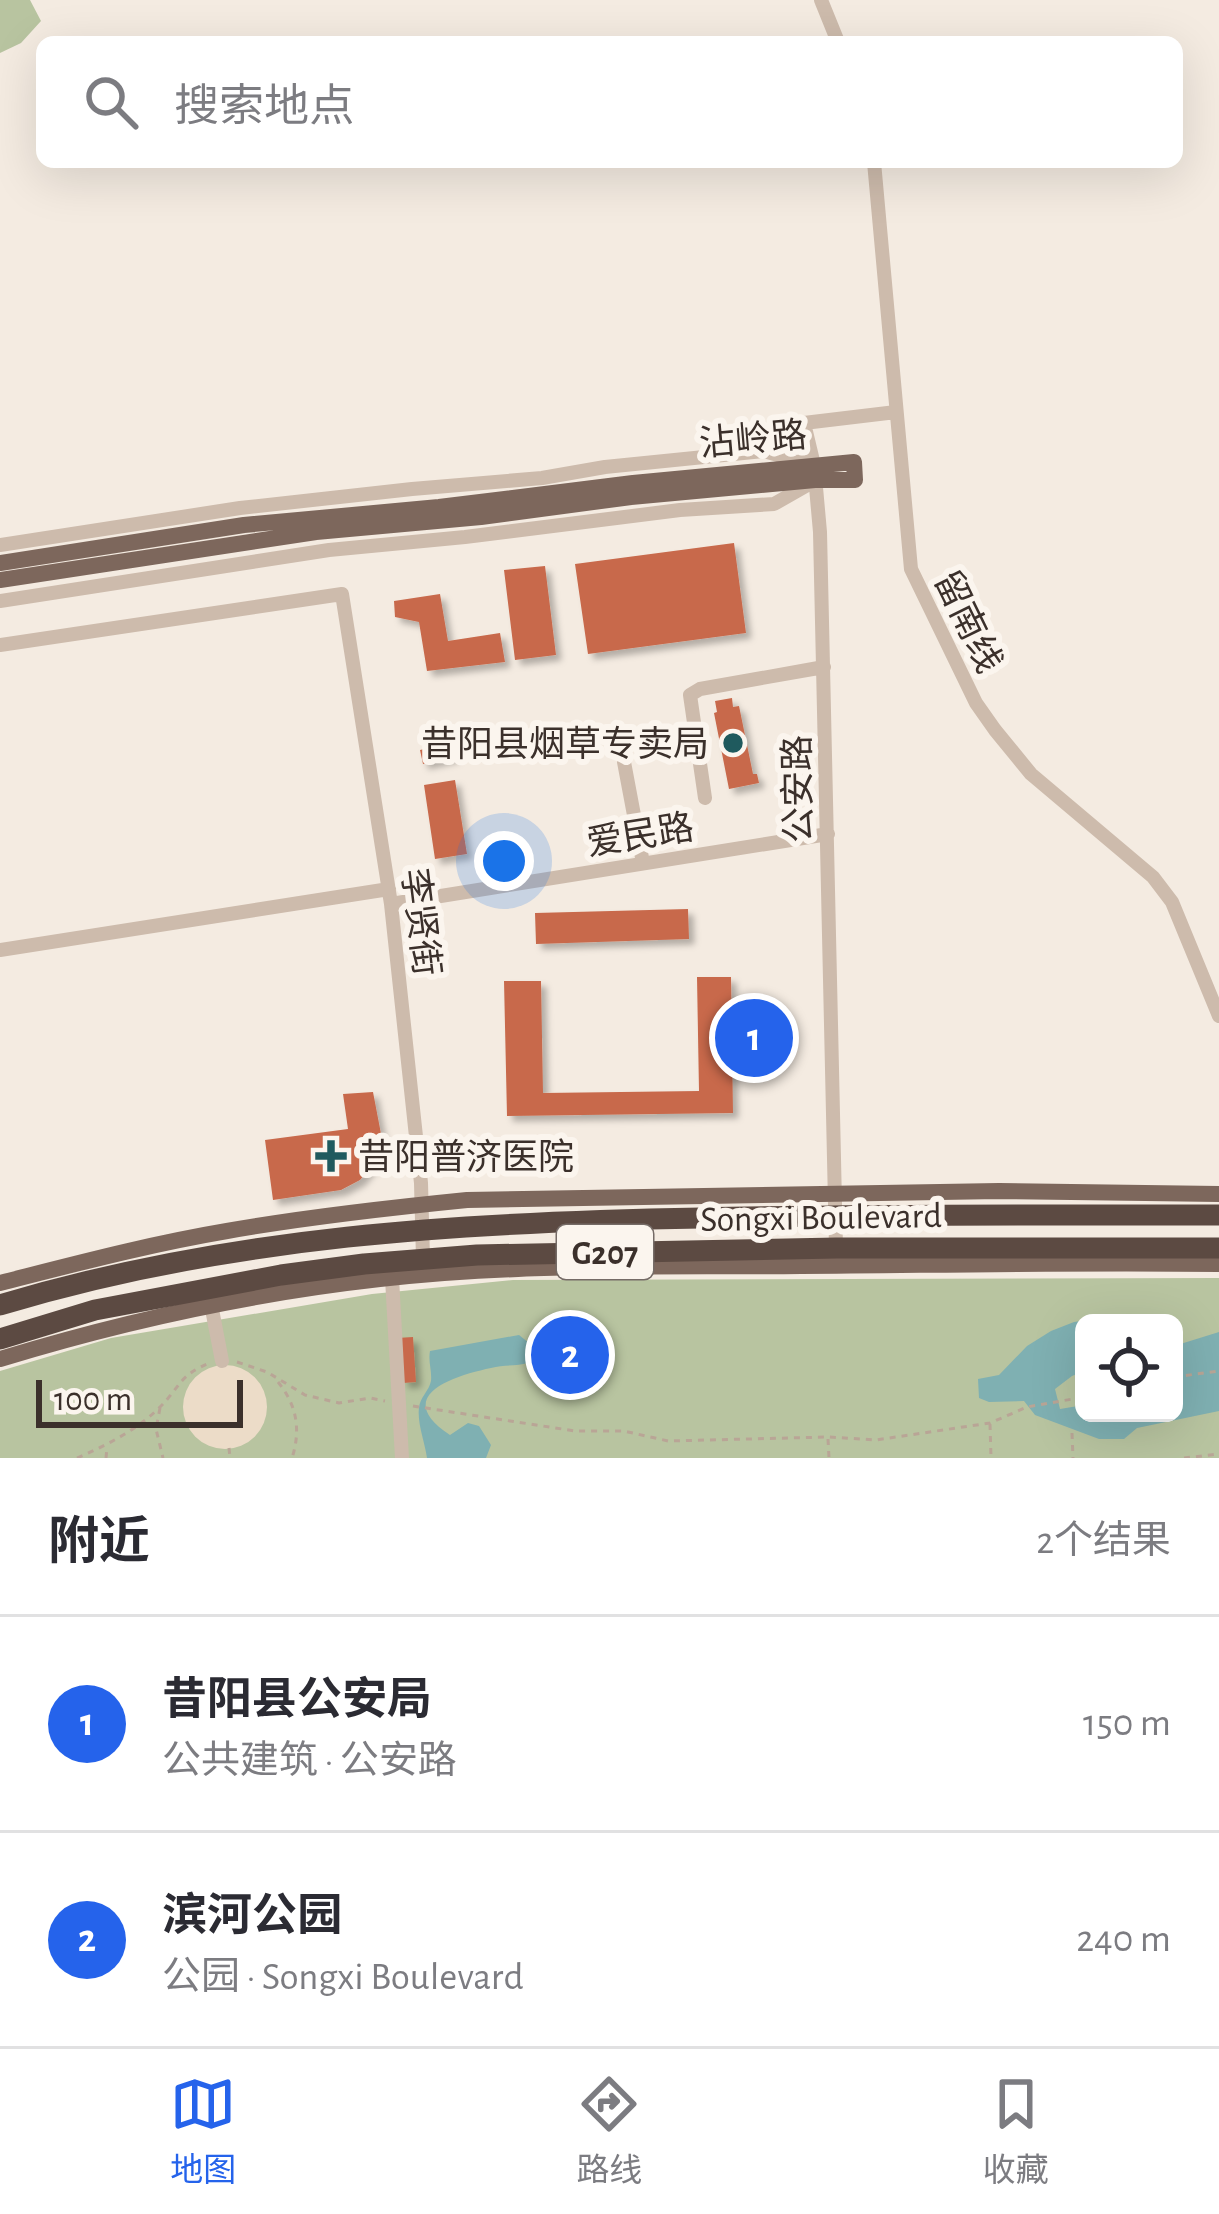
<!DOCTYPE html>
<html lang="zh">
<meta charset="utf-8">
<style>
body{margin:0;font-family:"Alegreya Sans","Noto Sans SC",sans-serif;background:#f2f2f3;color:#2b2b33}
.controls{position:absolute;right:36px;bottom:36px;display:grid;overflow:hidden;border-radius:18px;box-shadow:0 12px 48px #0002}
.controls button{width:108px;height:108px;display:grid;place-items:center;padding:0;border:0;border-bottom:3px solid #e1e1e2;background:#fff;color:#2b2b33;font:60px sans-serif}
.scale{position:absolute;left:36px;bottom:30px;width:207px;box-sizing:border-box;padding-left:12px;border:6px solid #3b302b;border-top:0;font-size:33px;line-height:42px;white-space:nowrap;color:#3b302b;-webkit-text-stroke:9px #fbf5ee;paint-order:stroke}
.you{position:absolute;left:504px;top:861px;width:42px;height:42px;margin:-30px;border:9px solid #fff;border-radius:50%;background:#1a73e8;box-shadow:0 0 0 18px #1a73e833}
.badge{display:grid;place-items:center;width:78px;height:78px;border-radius:50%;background:#2563eb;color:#fff;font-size:39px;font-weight:700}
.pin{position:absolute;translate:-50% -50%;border:6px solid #fff;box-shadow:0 3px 12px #0006}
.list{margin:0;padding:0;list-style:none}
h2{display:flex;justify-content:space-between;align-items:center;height:156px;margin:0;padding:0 48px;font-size:51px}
h2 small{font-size:39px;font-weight:400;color:#7c7c81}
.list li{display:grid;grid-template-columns:78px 1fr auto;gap:36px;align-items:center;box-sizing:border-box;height:216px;padding:0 48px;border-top:3px solid #e1e1e2}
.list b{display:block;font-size:45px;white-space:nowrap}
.list p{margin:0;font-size:39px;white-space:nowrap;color:#7c7c81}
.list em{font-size:39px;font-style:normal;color:#7c7c81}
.icon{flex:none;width:66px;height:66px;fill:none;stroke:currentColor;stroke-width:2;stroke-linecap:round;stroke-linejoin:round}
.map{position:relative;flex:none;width:1219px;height:1458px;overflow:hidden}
.search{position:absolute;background:#fff;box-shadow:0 12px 48px #0002;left:36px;right:36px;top:36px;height:132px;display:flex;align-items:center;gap:30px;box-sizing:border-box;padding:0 42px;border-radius:18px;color:#7c7c81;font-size:45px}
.sheet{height:588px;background:#fff}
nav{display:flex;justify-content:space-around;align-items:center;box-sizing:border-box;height:168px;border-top:3px solid #e1e1e2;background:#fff;font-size:33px;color:#7c7c81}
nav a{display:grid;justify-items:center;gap:6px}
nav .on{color:#2563eb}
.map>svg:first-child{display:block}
.green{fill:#b8c4a0;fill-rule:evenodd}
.plaza{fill:#ecdcc8}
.water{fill:#7fb0b2}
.building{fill:#c8694b;filter:url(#shadow)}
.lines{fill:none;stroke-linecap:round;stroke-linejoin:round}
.path{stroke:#b9a596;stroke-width:3;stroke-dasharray:6 6;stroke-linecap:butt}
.minor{stroke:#cdbbac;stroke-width:14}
.major{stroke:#7d675c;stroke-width:16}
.highway{stroke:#5c4a42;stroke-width:21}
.poi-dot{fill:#1f5a5e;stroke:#fbf5ee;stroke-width:4.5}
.labels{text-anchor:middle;stroke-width:12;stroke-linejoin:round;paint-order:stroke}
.shield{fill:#fbf5ee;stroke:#756b66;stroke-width:3}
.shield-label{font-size:33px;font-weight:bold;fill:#3b302b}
.street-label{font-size:36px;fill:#3b302b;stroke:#fbf5ee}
.poi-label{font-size:36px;fill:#3b302b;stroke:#fbf5ee;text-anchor:end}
</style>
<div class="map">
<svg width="1219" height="1458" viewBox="0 0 1219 1458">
<defs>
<filter id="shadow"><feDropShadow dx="5.5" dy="5.5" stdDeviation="3" flood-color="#0004"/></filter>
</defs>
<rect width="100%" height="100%" fill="#f4ebe1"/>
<path class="green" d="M0,0H30L41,21L21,43L0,53Z
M1219,1278V1458H0V1371L111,1338L372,1294L513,1280ZM1084,1323H1174V1413H1084Z"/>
<path class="plaza" d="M183 1407a42 42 0 1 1 84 0a42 42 0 1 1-84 0Z"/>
<path class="water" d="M1139,1317L1151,1323H1084V1371L1072,1376L1055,1389L1060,1409L1084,1405V1413H1174V1346L1219,1332V1411L1137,1428L1124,1439H1099L1035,1415L1024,1401L989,1402L979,1398L978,1379L999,1375L1027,1346L1051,1331L1074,1322L1101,1318Z
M519,1335L529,1343L530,1362C517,1367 504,1364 491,1368C453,1376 391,1396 450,1435L468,1423L479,1426L491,1445L486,1458H427C425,1443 417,1423 419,1408C420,1397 429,1391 431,1381C432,1370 428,1362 430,1351Z"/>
<path class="building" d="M734,543L746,633L588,654L575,564Z
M545,566L556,655L515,660L504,570Z
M440,594L448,641L500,633L505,662L427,671L419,622L395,617L394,601Z
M732,698L733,707L739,706L753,774H757L759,783L729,789L714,713L717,712L715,701Z
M451,743L454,757L423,764L420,750Z
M455,780L467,854L435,859L424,785Z
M688,909L689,939L536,944L535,913Z
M697,977H731L733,1113L507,1116L504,981H541L543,1093L699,1091Z
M373,1092L382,1139L375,1162L360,1180L341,1190L273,1200L265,1140L348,1129L343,1094Z
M413,1337L416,1382L403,1383L397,1338Z"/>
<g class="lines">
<path class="path" d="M237,1362L267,1372L305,1395L339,1403L370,1398L385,1401
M1174,1377L1219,1371
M278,1382C297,1405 301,1430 292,1458
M413,1406L575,1431H624L668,1441L828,1437L876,1440L990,1423L1027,1407L1084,1397
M160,1408L156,1429L163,1458
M990,1424L991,1458
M1072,1433L1073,1458
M828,1439L829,1458
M229,1448L230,1458
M77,1458C107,1445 137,1430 160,1407C181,1386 179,1375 210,1363
M106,1458L107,1447
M1184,1458L1219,1454"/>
<path class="minor" d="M821,0L838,42
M874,162L911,569L976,703L995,730L1031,774L1153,877L1172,902L1219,1016
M0,545L240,508L412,489L542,478L605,467L764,451L809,464
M0,601L329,550L465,537L680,510L774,504L811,483
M0,645L342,594L391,904L421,1183L423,1259
M624,762L643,863
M705,798L690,695L700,689L824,667
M391,904L828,834
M0,950L389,889
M836,1248L820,532L814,465L804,423L896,412
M392,1278L402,1458
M210,1299L222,1361"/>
<path class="major" d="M0,563L244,525L439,507L633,483L854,462L855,480H815L631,497L481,517L316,532L0,580
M0,1283C75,1264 150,1244 227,1231C306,1217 387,1208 467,1200L999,1191L1219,1194
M0,1359C167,1308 344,1275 518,1269C612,1265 707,1267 801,1266C940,1265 1079,1262 1219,1264"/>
<path class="highway" d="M0,1305C228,1236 464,1222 701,1218C874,1214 1046,1215 1219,1215
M0,1339L95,1310L281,1275L364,1264L477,1255L836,1248H1219"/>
</g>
<g class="poi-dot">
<circle cx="733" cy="743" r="12"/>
<path d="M325 1138h12v12h12v12h-12v12h-12v-12h-12v-12h12z"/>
</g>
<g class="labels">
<rect class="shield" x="557" y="1225" width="96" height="54" rx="9"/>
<g class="shield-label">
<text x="605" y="1264">G207</text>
</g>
<g class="street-label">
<text transform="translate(753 438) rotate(-5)" y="13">沾岭路</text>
<text transform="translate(969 621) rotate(64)" y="13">留南线</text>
<text transform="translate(797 789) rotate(-91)" y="13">公安路</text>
<text transform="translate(640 834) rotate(-9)" y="13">爱民路</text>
<text transform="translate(422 922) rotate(83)" y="13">李贤街</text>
<text transform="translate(821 1216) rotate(-1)" y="13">Songxi Boulevard</text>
</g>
<g class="poi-label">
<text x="709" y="756">昔阳县烟草专卖局</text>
<text x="358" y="1169" text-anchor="start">昔阳普济医院</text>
</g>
</g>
</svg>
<div class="controls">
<button><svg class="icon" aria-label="locate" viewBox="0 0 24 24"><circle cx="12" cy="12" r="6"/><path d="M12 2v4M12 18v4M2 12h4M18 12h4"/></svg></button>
</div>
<div class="scale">100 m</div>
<div class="you"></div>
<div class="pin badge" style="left:754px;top:1038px">1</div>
<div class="pin badge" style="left:570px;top:1355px">2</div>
<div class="search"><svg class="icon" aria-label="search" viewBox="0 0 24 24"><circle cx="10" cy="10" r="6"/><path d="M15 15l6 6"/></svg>搜索地点</div>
</div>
<section class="sheet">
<h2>附近<small>2个结果</small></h2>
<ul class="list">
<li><span class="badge">1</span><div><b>昔阳县公安局</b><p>公共建筑 · 公安路</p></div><em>150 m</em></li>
<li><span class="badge">2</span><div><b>滨河公园</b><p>公园 · Songxi Boulevard</p></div><em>240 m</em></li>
</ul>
</section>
<nav>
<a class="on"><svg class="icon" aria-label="map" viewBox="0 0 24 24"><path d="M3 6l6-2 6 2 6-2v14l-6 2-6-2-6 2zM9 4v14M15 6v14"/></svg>地图</a>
<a><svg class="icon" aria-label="directions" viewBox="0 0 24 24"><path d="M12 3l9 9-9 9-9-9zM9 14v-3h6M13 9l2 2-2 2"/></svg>路线</a>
<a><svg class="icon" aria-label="saved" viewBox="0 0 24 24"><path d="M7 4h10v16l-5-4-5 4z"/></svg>收藏</a>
</nav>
